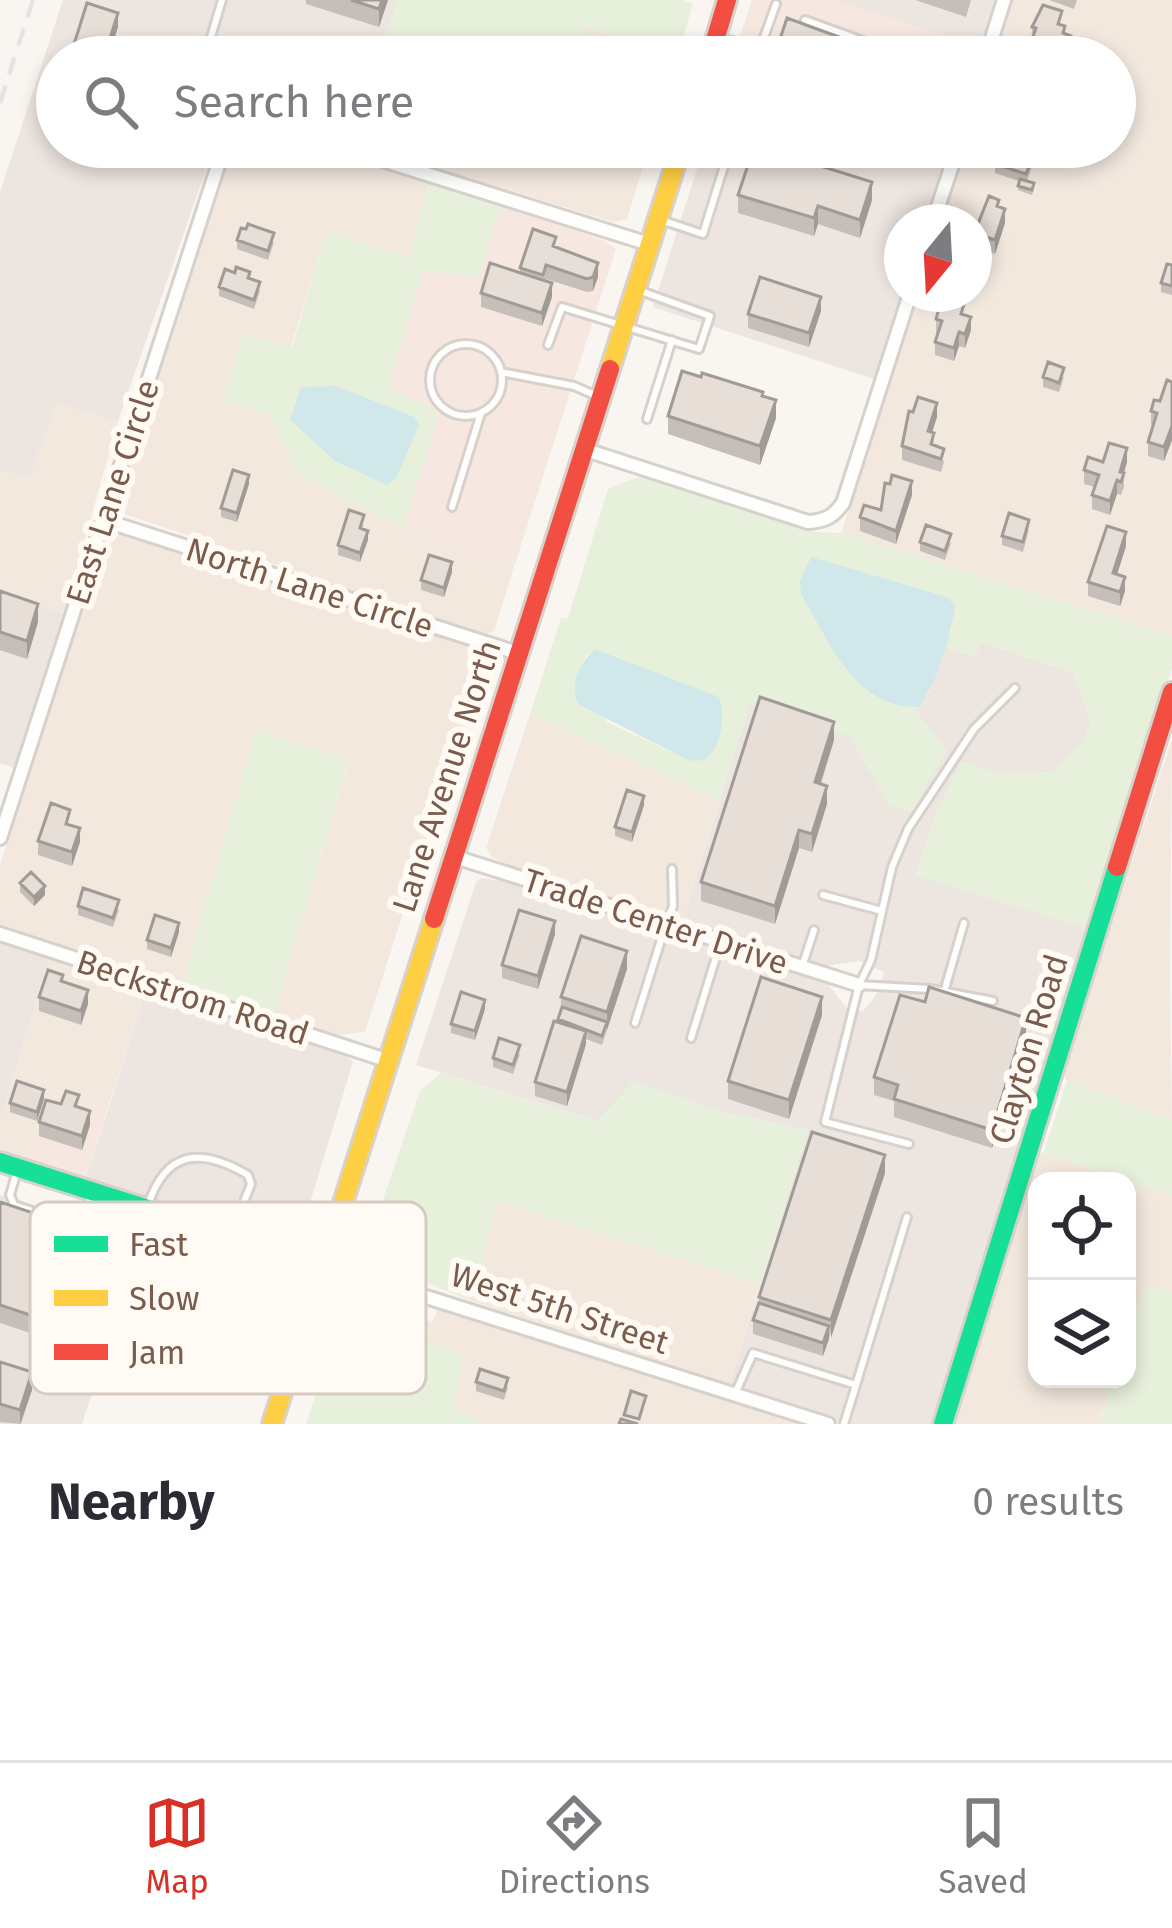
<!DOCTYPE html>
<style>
body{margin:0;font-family:"Fira Sans",sans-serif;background:#f2f2f3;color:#2b2b33}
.controls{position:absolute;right:36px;bottom:36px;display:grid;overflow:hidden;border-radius:24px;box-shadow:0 6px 18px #0003}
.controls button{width:108px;height:108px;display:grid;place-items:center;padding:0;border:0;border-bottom:3px solid #e1e1e2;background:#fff;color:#2b2b33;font:60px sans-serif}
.compass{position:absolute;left:884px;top:204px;width:108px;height:108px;border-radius:50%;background:#fff;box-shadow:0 6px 18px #0003;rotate:198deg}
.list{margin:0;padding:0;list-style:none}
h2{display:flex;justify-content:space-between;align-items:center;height:156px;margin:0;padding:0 48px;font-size:51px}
h2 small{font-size:39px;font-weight:400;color:#7c7c81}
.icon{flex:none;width:66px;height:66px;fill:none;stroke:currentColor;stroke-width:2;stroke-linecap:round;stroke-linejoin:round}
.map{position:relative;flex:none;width:1172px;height:1424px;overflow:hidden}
.search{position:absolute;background:#fff;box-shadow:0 6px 18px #0003;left:36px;right:36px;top:36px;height:132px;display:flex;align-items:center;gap:30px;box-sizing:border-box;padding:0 42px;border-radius:66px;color:#7c7c81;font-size:45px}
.sheet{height:336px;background:#fff}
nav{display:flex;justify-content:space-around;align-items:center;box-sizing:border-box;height:168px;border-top:3px solid #e1e1e2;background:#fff;font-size:33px;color:#7c7c81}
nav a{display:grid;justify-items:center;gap:6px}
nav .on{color:#d93025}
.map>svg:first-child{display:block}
.residential{fill:#f2e8de}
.commercial{fill:#f6e8e1}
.industrial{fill:#ede5e0}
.green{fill:#e7f0db;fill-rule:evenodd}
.water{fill:#d0e8ea}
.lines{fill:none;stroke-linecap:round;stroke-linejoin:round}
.lane-casing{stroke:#d7d1cb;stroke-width:12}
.street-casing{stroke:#d7d1cb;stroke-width:18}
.fast-casing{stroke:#d9d2cb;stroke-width:24}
.slow-casing{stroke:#d9d2cb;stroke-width:24}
.jam-casing{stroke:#d9d2cb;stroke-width:24}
.lane{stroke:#fefefd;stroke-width:6}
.street{stroke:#fefefd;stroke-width:12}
.fast{stroke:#16e098;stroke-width:18}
.slow{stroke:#ffcf43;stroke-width:18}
.jam{stroke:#f24e42;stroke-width:18}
.rail{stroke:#e6e3e7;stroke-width:4.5;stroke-dasharray:18 12;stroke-linecap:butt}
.wall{fill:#c6bfb9}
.shaded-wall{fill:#a19b96}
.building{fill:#e6ded7;stroke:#a19b96;stroke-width:3}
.labels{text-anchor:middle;stroke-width:12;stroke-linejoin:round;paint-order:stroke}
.street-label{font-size:33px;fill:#7a5c4d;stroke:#fffaf3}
.key{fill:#fffaf3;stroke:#d7cbc1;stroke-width:3}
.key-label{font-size:33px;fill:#7a5c4d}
</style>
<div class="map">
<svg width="1172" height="1424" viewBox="0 0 1172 1424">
<rect width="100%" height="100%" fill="#f9f5f0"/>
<path class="residential" d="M1012,0H1172V636L841,533L918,294H974V222H941L965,147H1115V57H994Z
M583,26L678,55L572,57Z
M233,147H319L429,182L409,258L326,233L270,415L298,473L404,528L513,570L494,631L485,635L121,513V492Z
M367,147H649L627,219L613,222Z
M56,401L118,421L64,614L0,592V470L30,479Z
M121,534L466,644L485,657L365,1032L338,1035L273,1016L349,761L257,732L181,987L0,928V865L103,543Z
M530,714L719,800L683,920L514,868L493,858L486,848Z
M1172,739L1170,979L1172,1120L1067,1081L1063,1073Z
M49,958L146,990L108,1106L53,1089L28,1163L0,1154V1120Z
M1044,1152L1172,1195V1293L1145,1287L1127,1339V1181H1037V1379H1114L1100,1419L1109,1424H951L1038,1155Z
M498,1200L760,1284L729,1386L469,1300Z
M439,1306L805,1424H477L479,1418L453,1409L426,1338Z"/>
<path class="commercial" d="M752,0H835L983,48L980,57H733Z
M500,205L603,240L616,249L513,570L404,528L439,412L388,387L423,271L479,277Z
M52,1089L108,1106L85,1181L28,1163Z"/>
<path class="industrial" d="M63,0H399L377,57H57V147H214L118,421L56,402L30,479L0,470V192Z
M835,0H999L983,48Z
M704,147H892L946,165L928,222H902L905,294L877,380L653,307Z
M0,592L64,614L16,769L0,763Z
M981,642L1073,673L1091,722L1083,742L1053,772L1000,774L961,762L934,819L916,875L1086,928L931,1424H847L729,1386L808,1130L731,1114L598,1121L416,1065L476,882L482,878L511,882L827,983L849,1011H863L876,995L884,972L860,961L825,966L683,920L749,704L850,736L890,806L947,750L913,708L920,707L929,692L945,647L974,656Z
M0,943L49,958L0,1120Z
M146,990L341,1051L353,1062L301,1232L286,1239L257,1237L85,1181Z
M0,1195L120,1233L139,1248L82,1424H0Z"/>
<path class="green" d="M399,0H683L693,4L678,55L584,26L572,57H433L383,41Z
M429,182L500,205L479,277L423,271L388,387L439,411L404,528L297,473L270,415L223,400L243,333L292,348L326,232L409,258Z
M641,476L815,532L841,533L1172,636V669L1086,928L916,876L934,819L961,761L1000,774L1053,772L1083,742L1090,722L1073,673L982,642L975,656L945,647L952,626L871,694L913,708L947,750L911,812L890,806L850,736L750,705L719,800L530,714L561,618H568L608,489ZM595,649L718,697L684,758L607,722L576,680L586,656Z
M256,731L349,760L273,1016L181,987Z
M441,1073L597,1121L634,1081L731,1114L808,1130L760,1284L498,1201L469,1300L378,1263L371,1235L420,1091Z
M1067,1081L1172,1120V1195L1044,1152Z
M1145,1286L1172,1293V1424H1109L1100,1420L1114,1379H1127V1339Z
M378,1303L432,1322L426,1338L463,1356L453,1409L479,1418L477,1424H306L324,1371L377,1391L365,1328Z"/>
<path class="water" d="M336,386L414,417L419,425L397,477L387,485L335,461L290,420L301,387Z
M811,557L947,597L955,606C950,640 938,678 920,707C854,709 830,642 801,594L800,581Z
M595,649L719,697C728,721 718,774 684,758L578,704C569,685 580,662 595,649Z"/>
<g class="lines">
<defs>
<path id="lane" d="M805,20L874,45L885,57
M720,37L747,46L757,57
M205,57L222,0
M757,57L776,4
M661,220L703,234L730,147
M430 380a36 36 0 1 1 72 0a36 36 0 1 1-72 0Z
M548,345L562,307L699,349L710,316L638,290
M501,372L574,386L597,396
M647,419L672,340
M452,507L481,413
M823,895L882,911
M668,921L673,906L672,869
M802,967L814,930
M859,985L930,989L993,1001
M944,992L964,923
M635,1023L666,924
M691,1038L721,941
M909,1144L825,1122L859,985L871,960L892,867L908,829L974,729L1015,688
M17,1171L10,1195L14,1205L78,1226L83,1223L91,1197
M148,1205C166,1150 201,1147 248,1175L251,1184L232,1232
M856,1385L907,1217
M735,1394L753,1353L856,1385L844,1424"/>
<path id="street" d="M986,57L1004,0
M341,147L649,244
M933,222L958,147
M583,449L808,522C825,521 833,517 843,503L910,294
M103,520L517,653
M0,838L224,147
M452,856L859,985
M0,934L386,1060
M322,1264L828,1424"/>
<path id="fast" d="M0,1162L322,1264
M943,1424L1117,867"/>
<path id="slow" d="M610,369L681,147
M272,1424L434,919"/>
<path id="jam" d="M710,57L727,0
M1117,867L1172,692
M434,919L610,369"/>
</defs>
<use href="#lane" class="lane-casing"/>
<use href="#street" class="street-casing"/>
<use href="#fast" class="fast-casing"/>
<use href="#slow" class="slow-casing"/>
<use href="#jam" class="jam-casing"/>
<use href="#lane" class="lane"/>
<use href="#street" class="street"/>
<use href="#fast" class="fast"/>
<use href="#slow" class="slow"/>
<use href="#jam" class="jam"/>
<path class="rail" d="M0,103L33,0"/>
</g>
<path class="wall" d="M306,0H388L379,27L306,4Z
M915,0H971L966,17Z
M1049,0H1077L1074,9Z
M1062,25L1071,50L1069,57H1031L1032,27Z
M777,48L866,57H777Z
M802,160L872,200L860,238L818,224L814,236L738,213V195Z
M995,164L1032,167L1027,181L1034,188L1032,195L1018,190L1019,181L995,173Z
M999,207L1005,223L995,254L989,252L985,266L974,263V234Z
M237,240L274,242L268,260L237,249Z
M556,247L598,277L593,291L587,292L546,279L552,297L542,326L481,307V293L520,273V268Z
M1172,265V295L1161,292V283Z
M250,279L260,291L254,309L219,296V287Z
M821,311L809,347L748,328V314Z
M965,315L971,330L965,348L959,346L954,361L935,355V342L938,333H936V319Z
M1043,377H1064L1059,392L1043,387Z
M1172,382V440L1164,461L1148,456V442L1153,426L1151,425V411L1160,401Z
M763,396L776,418L760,465L668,434V416Z
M937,417L932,432L934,445L944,462L941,472L902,460V446Z
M1103,462H1127L1124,473V487L1121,495L1117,494L1110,515L1092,509V495L1095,487L1084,484V470Z
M249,484L237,522L221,517V508Z
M912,495L896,544L860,531V517L881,510Z
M364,524L362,529L368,540L360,562L338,555V545Z
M1029,529L1023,552L1002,545V536Z
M920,542L951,543L945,560L920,551Z
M1126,546L1117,575L1125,591L1120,606L1088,596V582Z
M452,572L444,597L421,590V580Z
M0,591L38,622L27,659L0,650Z
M834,740L821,784L827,804L812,852L799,848L775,924L701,901V882Z
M644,805L632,842L615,836V827Z
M70,825L80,842L72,866L38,855V841Z
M20,883L45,895L34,906L20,892Z
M78,906L119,909L113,927L78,915Z
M179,932L171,957L147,949V940Z
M555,934L538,989L502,978V965Z
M627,969L602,1045L586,1039V1044L567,1106L535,1096V1082L558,1022L561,1010V997Z
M63,982L88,1004L81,1025L39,1011V997Z
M485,1009L475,1040L451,1033V1024Z
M822,1015L789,1119L728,1099V1081Z
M1026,1036L992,1148L894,1117V1101L874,1095V1077Z
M520,1054L513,1074L493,1067V1058Z
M44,1099L37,1121L10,1112V1103Z
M61,1104L79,1107L90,1125L82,1150L39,1136V1122Z
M885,1173L823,1356L753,1334V1320L759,1304V1297Z
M0,1202L78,1246L48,1339L0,1323Z
M120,1343L142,1344L138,1358L120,1352Z
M0,1362L32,1390L21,1424L0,1422Z
M476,1382L508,1387L504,1400L476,1391Z"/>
<path class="shaded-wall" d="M382,0H388L379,27V9Z
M118,13V27L109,57H104Z
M872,182V200L860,238V220Z
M818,206V224L814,236V218Z
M1005,209V223L995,254V240Z
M989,238V252L985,266V252Z
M598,263V277L593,291V277Z
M552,283V297L542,326V313Z
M821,297V311L809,347V333Z
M971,317V330L965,348V334Z
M959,332V346L954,361V348Z
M776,400V418L760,465V446Z
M937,403V417L928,445V431Z
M1172,426V440L1164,461V447Z
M1127,448V462L1121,482L1120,472Z
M249,475V484L237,522V513Z
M1117,480V494L1110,515V501Z
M912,481V495L896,544V531Z
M368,531V540L360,562V553Z
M1126,532V546L1113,587V573Z
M452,562V572L444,597V588Z
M1125,577V591L1120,606V592Z
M38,604V622L27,659V641Z
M834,722V740L815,800V782Z
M827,786V804L812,852V834Z
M644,796V805L632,842V832Z
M80,828V842L72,866V852Z
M799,830V848L775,924V906Z
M45,886V895L34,906V897Z
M555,921V934L538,989V976Z
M179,923V932L171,957V948Z
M627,951V969L607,1030V1012Z
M88,990V1004L81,1025V1011Z
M822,997V1015L789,1119V1100Z
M485,1000V1009L475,1040V1031Z
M1026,1018V1036L992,1148V1130Z
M586,1031V1044L567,1106V1092Z
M44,1090V1099L37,1121V1112Z
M90,1111V1125L82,1150V1136Z
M885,1155V1173L831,1338V1320Z
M78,1228V1246L48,1339V1321Z
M829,1326V1339L823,1356V1343Z
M32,1372V1390L20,1424V1410Z"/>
<path class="building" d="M351,0H382L379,9Z
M87,3L118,13L104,57H70Z
M1043,5L1062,11L1058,24L1065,26L1063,33L1071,36L1065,54L1031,43L1036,28L1032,27Z
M787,18L866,47L863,57H818L797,50L796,54L777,48Z
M754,147H800L802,148L798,159L872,182L860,220L818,206L814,218L738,195Z
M1000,147L1032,158L1026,174L995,164Z
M1020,179L1034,183L1032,190L1018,186Z
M989,196L999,200L997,206L1005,209L995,240L989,238L985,252L974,249V234Z
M248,224L274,233L268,251L237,240L241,228L246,229Z
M533,229L556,237L553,246L598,263L593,277L587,279L546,265L543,275L520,268Z
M490,263L552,283L542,313L481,293Z
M1167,264L1172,265V286L1161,283Z
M236,267L250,272L248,278L260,282L254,300L219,287L225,269L235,273Z
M760,277L821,297L809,333L748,314Z
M949,296L965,301L961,314L971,317L965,334L959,332L954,348L935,342L942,321L936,319L939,308L945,309Z
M1048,362L1064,368L1059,383L1043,377Z
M682,371L701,377L702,373L763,392L762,396L776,400L760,446L668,416Z
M1167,380L1172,382V426L1164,447L1148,442L1157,413L1151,411L1154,400L1160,401Z
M918,397L937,403L928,431L934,433L931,444L944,449L941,459L902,446L909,411L913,412Z
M1109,443L1127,448L1120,472L1124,473L1121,482L1117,480L1110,501L1092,495L1099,475L1084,470L1088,457L1103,462Z
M233,470L249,475L237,513L221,508Z
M892,475L912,481L896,531L860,517L864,505L881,510L885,483L890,484Z
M349,510L364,515L360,528L368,531L360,553L338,545Z
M1009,513L1029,520L1023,542L1002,536Z
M926,525L951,534L945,551L920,542Z
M1107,526L1126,532L1113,573L1125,577L1120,592L1088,582Z
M429,555L452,562L444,588L421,580Z
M0,591L38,604L27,641L0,632Z
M760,697L834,722L815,782L827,786L812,834L799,830L775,906L701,882Z
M627,790L644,796L632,832L615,827Z
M51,803L70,810L66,824L80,828L72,852L38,841Z
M31,872L45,886L34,897L20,883Z
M83,888L119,900L113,918L78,906Z
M519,910L555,921L538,976L502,965Z
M155,915L179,923L171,948L147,940Z
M581,936L627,951L607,1012L561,997Z
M48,970L63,975L61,981L88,990L81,1011L39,997Z
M761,977L822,997L789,1100L728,1081Z
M929,987L1026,1018L992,1130L894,1099L898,1085L874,1077L900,995L925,1002Z
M461,992L485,1000L475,1031L451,1024Z
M562,1007L607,1022L602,1036L558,1019Z
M554,1021L586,1031L567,1092L535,1082Z
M499,1038L520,1045L513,1065L493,1058Z
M17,1081L44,1090L37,1112L10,1103Z
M66,1091L79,1095L75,1106L90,1111L82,1136L39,1122L46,1100L61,1104Z
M812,1132L885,1155L831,1320L759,1297Z
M0,1202L78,1228L48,1321L0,1305Z
M759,1303L829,1326L823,1343L753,1320Z
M0,1362L32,1372L20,1410L0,1404Z
M480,1369L508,1378L504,1391L476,1382Z
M631,1391L646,1396L639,1419L624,1415Z
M621,1419L638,1424H619Z"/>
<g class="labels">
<g class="street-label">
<text transform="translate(112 492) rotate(-72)" y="12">East Lane Circle</text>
<text transform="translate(310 587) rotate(18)" y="12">North Lane Circle</text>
<text transform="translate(446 776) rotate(-72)" y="12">Lane Avenue North</text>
<text transform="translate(656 921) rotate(18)" y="12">Trade Center Drive</text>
<text transform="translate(193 997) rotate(18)" y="12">Beckstrom Road</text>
<text transform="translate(1028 1049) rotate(-73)" y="12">Clayton Road</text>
<text transform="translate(560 1308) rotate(18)" y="12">West 5th Street</text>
</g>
</g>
<rect x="30" y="1202" width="396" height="192" rx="18" class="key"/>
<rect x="54" y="1236" width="54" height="16" fill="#16e098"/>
<rect x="54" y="1290" width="54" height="16" fill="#ffcf43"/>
<rect x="54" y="1344" width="54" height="16" fill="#f24e42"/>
<g class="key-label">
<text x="129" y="1256">Fast</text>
<text x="129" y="1310">Slow</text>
<text x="129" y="1364">Jam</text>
</g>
</svg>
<div class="controls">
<button><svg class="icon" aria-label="locate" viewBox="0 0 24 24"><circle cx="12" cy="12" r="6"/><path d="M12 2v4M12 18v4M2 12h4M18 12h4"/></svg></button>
<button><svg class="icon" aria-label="layers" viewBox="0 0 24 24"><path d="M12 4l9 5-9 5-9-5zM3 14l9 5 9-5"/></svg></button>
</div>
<svg class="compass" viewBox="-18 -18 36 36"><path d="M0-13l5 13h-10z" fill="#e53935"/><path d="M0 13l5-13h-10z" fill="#7c7c81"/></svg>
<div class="search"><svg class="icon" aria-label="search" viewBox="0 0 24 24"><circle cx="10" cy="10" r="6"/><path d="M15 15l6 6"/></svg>Search here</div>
</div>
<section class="sheet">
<h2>Nearby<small>0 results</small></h2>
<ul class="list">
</ul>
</section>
<nav>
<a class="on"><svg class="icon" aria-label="map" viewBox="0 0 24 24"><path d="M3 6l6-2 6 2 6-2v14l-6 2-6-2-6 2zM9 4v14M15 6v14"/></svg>Map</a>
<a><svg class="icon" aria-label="directions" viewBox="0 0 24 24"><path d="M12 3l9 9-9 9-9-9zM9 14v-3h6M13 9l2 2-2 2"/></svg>Directions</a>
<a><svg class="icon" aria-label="saved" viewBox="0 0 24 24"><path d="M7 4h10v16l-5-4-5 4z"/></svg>Saved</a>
</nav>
